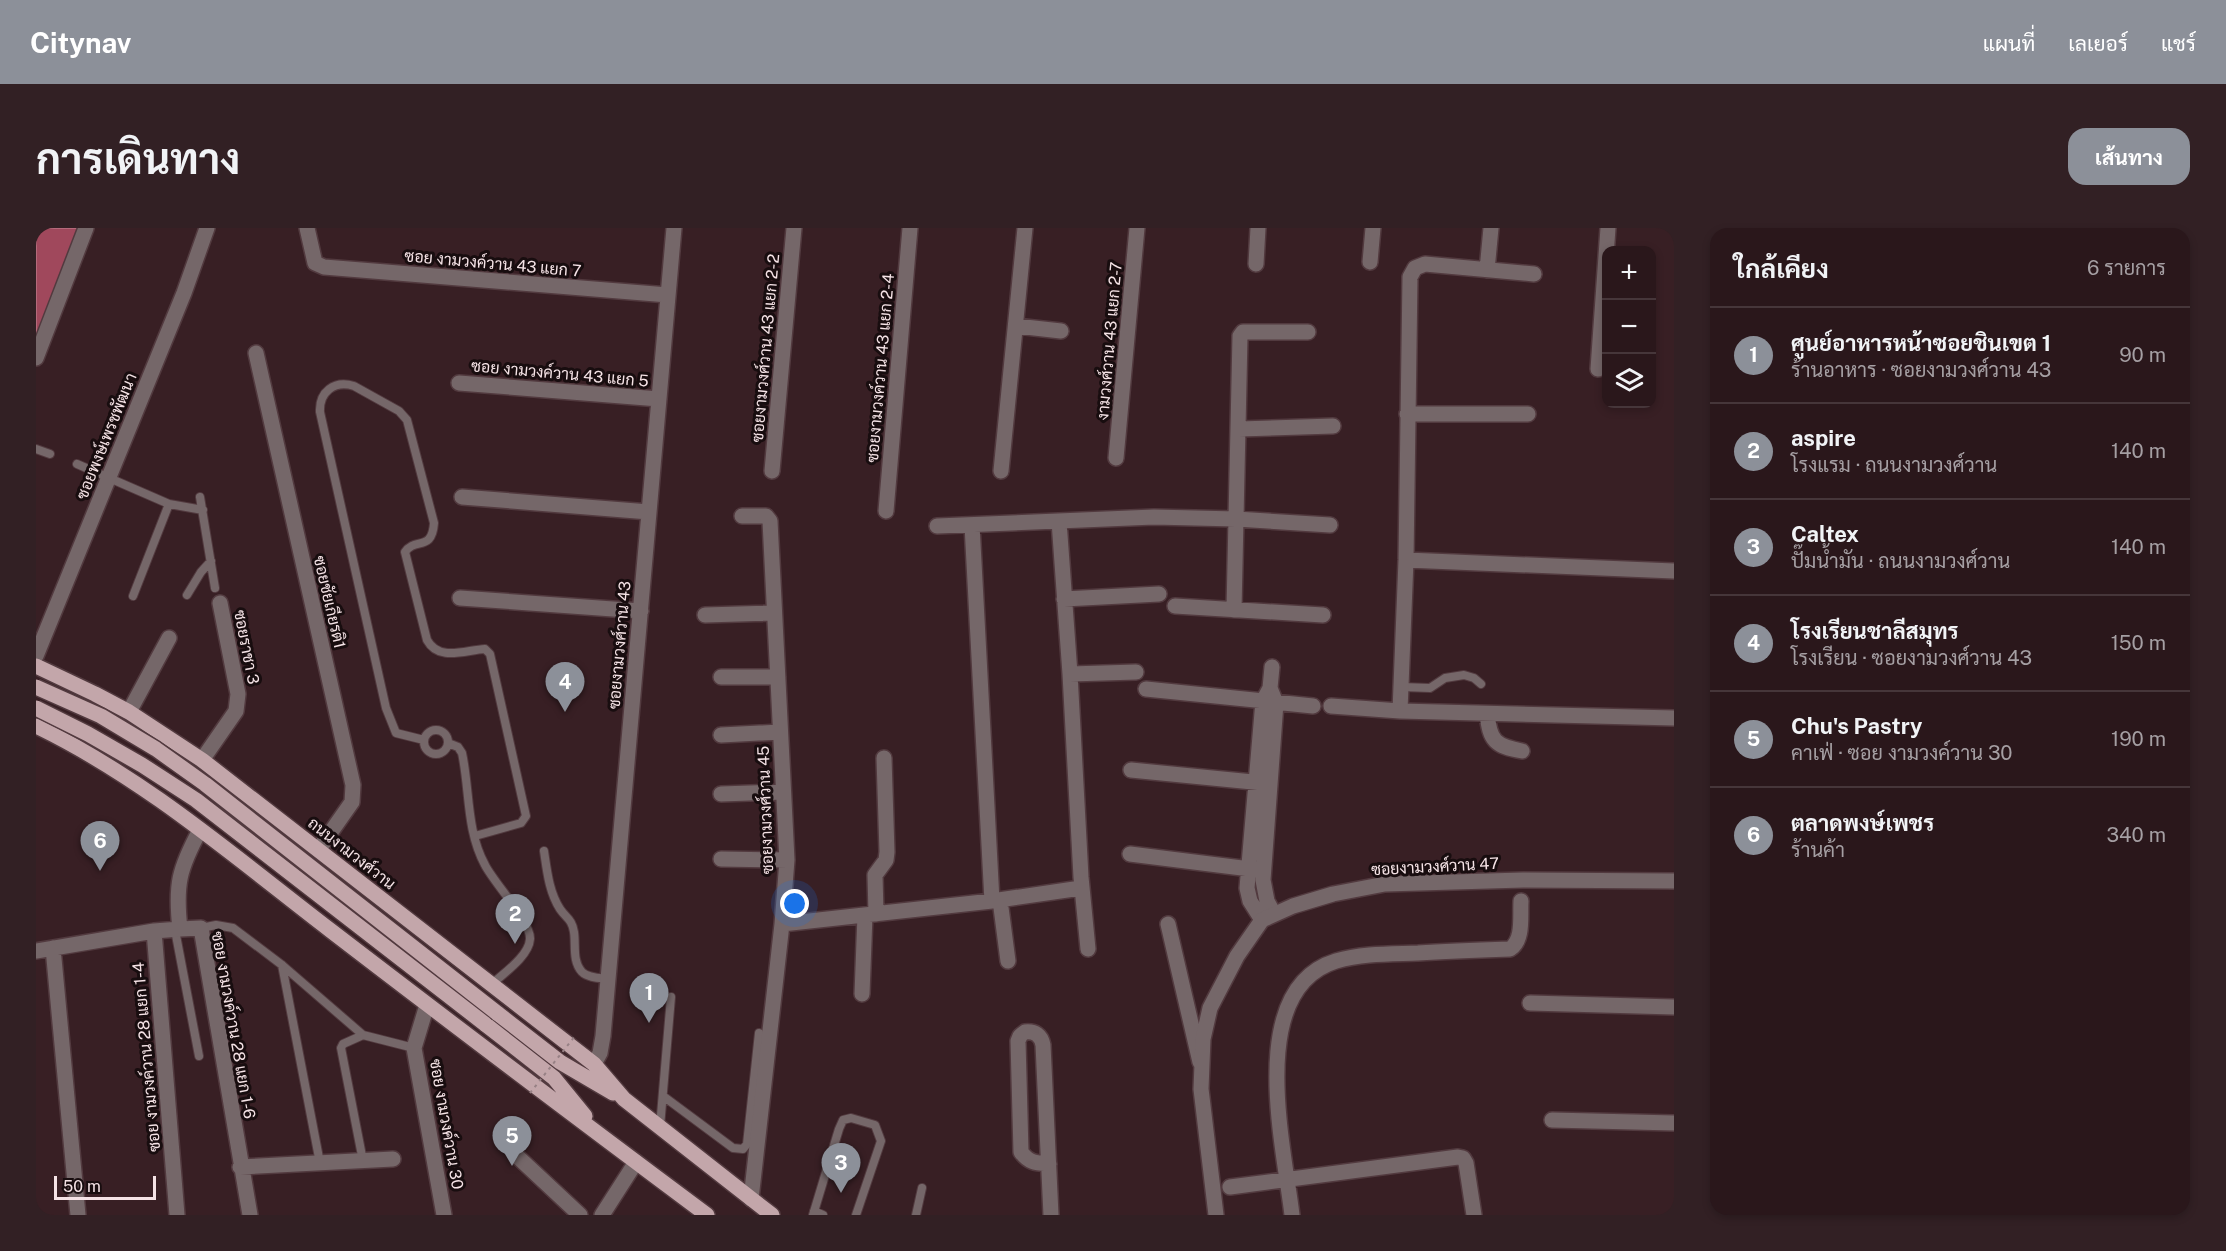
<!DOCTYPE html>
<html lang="th">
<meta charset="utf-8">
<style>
body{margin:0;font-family:"Public Sans",Sarabun,sans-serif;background:#322024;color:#f1f3f6}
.controls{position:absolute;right:18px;top:18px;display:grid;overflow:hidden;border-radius:12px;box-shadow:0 3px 9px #0003}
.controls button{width:54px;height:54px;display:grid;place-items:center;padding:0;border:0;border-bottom:2px solid #46363a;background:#2a171b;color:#f1f3f6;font:30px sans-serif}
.scale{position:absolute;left:18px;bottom:15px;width:102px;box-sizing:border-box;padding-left:6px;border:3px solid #f5e3e6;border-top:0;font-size:16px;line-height:21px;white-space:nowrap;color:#f5e3e6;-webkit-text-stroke:4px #180d0f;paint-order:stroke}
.you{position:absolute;left:759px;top:676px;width:21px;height:21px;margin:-15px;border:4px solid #fff;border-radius:50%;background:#1a73e8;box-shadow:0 0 0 9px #1a73e833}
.badge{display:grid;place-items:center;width:39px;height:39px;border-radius:50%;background:#8c9099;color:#fff;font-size:20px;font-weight:700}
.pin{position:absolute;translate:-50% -50px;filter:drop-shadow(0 2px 3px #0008)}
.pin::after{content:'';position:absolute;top:32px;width:21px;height:18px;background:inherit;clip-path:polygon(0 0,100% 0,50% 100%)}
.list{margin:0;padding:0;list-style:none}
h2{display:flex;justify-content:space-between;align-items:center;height:78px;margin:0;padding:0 24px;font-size:26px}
h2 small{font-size:20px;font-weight:400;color:#a59fa3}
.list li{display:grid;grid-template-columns:39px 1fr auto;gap:18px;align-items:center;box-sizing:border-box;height:96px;padding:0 24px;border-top:2px solid #46363a}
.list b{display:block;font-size:22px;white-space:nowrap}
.list p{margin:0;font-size:20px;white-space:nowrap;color:#a59fa3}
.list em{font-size:20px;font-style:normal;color:#a59fa3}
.icon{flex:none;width:33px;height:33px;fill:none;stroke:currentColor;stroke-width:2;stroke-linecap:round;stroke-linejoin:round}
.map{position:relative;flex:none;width:1638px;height:987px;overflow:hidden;border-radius:18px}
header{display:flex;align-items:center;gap:36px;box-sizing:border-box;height:84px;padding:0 30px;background:#8c9099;color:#fff}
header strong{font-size:28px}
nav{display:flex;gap:33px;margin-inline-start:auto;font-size:21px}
.intro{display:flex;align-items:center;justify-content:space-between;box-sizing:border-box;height:144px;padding:0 36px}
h1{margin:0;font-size:42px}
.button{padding:15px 27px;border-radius:18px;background:#8c9099;color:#fff;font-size:21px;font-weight:700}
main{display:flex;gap:36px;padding:0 36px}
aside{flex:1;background:#2a171b;border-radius:18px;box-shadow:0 3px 9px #0003}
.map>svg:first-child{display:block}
.water{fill:#a0485c;stroke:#ba7685;stroke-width:1.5}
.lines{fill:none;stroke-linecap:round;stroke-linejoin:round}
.service-casing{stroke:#523a3f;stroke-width:10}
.minor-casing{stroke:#523a3f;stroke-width:18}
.tertiary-casing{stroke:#523a3f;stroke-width:18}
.primary-casing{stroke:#523a3f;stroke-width:18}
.service{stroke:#756769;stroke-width:8}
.minor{stroke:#756769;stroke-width:15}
.tertiary{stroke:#756769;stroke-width:15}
.primary{stroke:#c3a6aa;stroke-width:15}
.primary-bridge-casing{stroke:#523a3f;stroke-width:18;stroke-linecap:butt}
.path-bridge{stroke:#978185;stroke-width:2;stroke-dasharray:3 4.5;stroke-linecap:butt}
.primary-bridge{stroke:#c3a6aa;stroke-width:15}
.labels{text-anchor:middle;stroke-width:6;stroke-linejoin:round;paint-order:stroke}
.street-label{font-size:16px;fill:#f5e3e6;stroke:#180d0f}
</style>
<header>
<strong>Citynav</strong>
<nav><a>แผนที่</a><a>เลเยอร์</a><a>แชร์</a></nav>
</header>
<div class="intro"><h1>การเดินทาง</h1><a class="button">เส้นทาง</a></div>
<main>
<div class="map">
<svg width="1638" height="987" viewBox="0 0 1638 987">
<rect width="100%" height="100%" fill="#381f24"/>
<path class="water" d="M0,0H47L0,122Z"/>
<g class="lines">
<defs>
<path id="service" d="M0,221L14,226
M41,236L133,276
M164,269L179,360
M151,367L165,344L175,333
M97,368L133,276L167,282
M1366,459L1394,460L1409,450L1428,447L1438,450L1445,456
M388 514a12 12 0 1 1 24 0a12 12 0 1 1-24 0Z
M388,512L360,505L350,480L284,184C283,164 298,152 318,158L363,183L371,192L398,295C396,324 379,309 369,324L391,412C403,434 429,422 449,421L454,426L490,588L485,595L439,608
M412,515L422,519L426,525C434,562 430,602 449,637C458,655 495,694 494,711C493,728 468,745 456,756
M508,623C511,643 513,664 524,681C530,690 536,691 538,704C540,717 536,733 546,744C552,750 564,750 572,751
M165,700L180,697L197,700L246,737L327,807L378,820
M139,702L163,828
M246,737L284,935
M627,868L697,920L707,921L711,916L723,805
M624,899L635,769
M327,933L305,820L307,816L327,807
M778,983L787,987
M777,987L803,901L807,892L815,890L839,897L845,913L820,987
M880,987L886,960"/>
<path id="minor" d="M271,0L279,35L288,39L632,67
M1334,34L1337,0
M1220,36L1222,0
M1451,42L1455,0
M980,98L1025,103
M220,125L317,557L316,574L283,621
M0,130L50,0
M1562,141L1572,0
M423,155L623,171
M1371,186H1492
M1203,201L1297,198
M1080,230L1101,0
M736,243L758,0
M965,243L989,0
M426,269L613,284
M850,283L874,0
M706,288H730L734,293L751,632L746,696L715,971
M1023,293L1034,446L1045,649L1052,721
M936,297L956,673
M901,298L1118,289L1200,291L1294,297
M1370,332L1638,343
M424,370L605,383
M1028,371L1123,366
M1139,378L1287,387
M1198,382L1204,108L1207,104H1272
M669,387L738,385
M0,428L148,65L171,0
M1236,439L1234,460L1240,475L1227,652L1231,673L1238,686
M1034,446L1100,444
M685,449H742
M1110,461L1277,478
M1295,478L1364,483L1638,490
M1364,483L1370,332L1374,49L1379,40L1389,36L1498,46
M93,484L133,410
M1451,486C1454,513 1459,518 1486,523
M685,507L744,504
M166,532L200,483L202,466L184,375
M1095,542L1227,555
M685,566L747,564
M164,602C143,641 139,657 144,701L165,700L214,987
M1094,626L1222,642
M685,631L751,632
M964,672L972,733
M840,686L839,647L850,632L851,624L848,530
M1226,692L1214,673L1211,660L1227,473L1234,460
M746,696L956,673L1045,660
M1132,696L1164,834
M118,703L141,987
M17,720L42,987
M0,723L118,703L144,701
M826,766L829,687
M1494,775L1638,779
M391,777L378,820L408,987
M558,836L564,825L567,808L638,0
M1516,892L1638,895
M483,930L544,987
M1013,936C1000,935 993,935 985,924L982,813L984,808L989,804C999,803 1005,807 1007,817L1015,987
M204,939L357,931
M1194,959L1422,929L1427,930L1430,935L1438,987
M566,987L600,934
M1256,987C1248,918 1209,761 1300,733C1327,725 1355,726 1382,725C1413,723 1443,722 1474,721C1488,712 1484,688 1485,673"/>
<path id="tertiary" d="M1180,987L1165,861L1167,811L1174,780L1201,728L1226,692L1257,678L1297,666L1349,656L1487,652L1638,653"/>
<path id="primary" d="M0,438L59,466L93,484L166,532L558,836L588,871L736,987
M0,498C108,550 200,630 294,702C419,798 545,893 671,987
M461,785L524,834L577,865
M449,796L518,850L549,888"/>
</defs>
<use href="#service" class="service-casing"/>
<use href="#minor" class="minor-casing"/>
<use href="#tertiary" class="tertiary-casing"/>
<use href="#primary" class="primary-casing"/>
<use href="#service" class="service"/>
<use href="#minor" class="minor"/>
<use href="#tertiary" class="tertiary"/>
<use href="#primary" class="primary"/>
<defs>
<path id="primary-bridge" d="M0,459L65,488L120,521L169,556L461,785
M0,480L52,506L106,537L160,572L449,796"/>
</defs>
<use href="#primary-bridge" class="primary-bridge-casing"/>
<path class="path-bridge" d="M494,865L539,808"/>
<use href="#primary-bridge" class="primary-bridge"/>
</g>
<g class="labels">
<g class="street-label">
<text transform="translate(457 35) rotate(5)" y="6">ซอย งามวงค์วาน 43 แยก 7</text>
<text transform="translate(1073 113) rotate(-85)" y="6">งามวงศ์วาน 43 แยก 2-7</text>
<text transform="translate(729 120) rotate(-85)" y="6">ซอยงามวงศ์วาน 43 แยก 2-2</text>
<text transform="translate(844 140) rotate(-85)" y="6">ซอยงามวงค์วาน 43 แยก 2-4</text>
<text transform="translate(524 145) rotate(5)" y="6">ซอย งามวงค์วาน 43 แยก 5</text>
<text transform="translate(70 208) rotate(-68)" y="6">ซอยพงษ์เพรชพัฒนา</text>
<text transform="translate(294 374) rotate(77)" y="6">ซอยชัยเกียรติ1</text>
<text transform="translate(583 417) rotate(-85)" y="6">ซอยงามวงศ์วาน 43</text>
<text transform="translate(211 419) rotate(79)" y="6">ซอยราชา 3</text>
<text transform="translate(729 582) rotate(-92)" y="6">ซอยงามวงศ์วาน 45</text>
<text transform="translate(316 625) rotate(38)" y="6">ถนนงามวงศ์วาน</text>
<text transform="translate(1399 638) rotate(-3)" y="6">ซอยงามวงศ์วาน 47</text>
<text transform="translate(198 797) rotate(80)" y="6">ซอย งามวงค์วาน 28 แยก 1-6</text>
<text transform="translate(110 829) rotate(-95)" y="6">ซอย งามวงค์วาน 28 แยก 1-4</text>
<text transform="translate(411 896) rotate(80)" y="6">ซอย งามวงค์วาน 30</text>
</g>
</g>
</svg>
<div class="controls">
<button>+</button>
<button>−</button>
<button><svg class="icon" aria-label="layers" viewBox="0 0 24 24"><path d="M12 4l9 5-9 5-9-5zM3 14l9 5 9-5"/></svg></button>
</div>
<div class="scale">50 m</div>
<div class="you"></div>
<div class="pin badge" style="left:613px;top:795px">1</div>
<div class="pin badge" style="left:479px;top:716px">2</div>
<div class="pin badge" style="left:805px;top:965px">3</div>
<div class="pin badge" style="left:529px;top:484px">4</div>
<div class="pin badge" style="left:476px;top:938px">5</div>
<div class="pin badge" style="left:64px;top:643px">6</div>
</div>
<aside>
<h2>ใกล้เคียง<small>6 รายการ</small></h2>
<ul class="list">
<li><span class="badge">1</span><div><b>ศูนย์อาหารหน้าซอยชินเขต 1</b><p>ร้านอาหาร · ซอยงามวงศ์วาน 43</p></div><em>90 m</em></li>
<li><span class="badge">2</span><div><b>aspire</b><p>โรงแรม · ถนนงามวงศ์วาน</p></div><em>140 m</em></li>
<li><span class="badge">3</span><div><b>Caltex</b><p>ปั๊มน้ำมัน · ถนนงามวงศ์วาน</p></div><em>140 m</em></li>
<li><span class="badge">4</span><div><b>โรงเรียนชาลีสมุทร</b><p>โรงเรียน · ซอยงามวงศ์วาน 43</p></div><em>150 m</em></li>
<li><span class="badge">5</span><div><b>Chu's Pastry</b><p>คาเฟ่ · ซอย งามวงค์วาน 30</p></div><em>190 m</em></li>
<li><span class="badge">6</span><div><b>ตลาดพงษ์เพชร</b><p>ร้านค้า</p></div><em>340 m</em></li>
</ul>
</aside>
</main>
